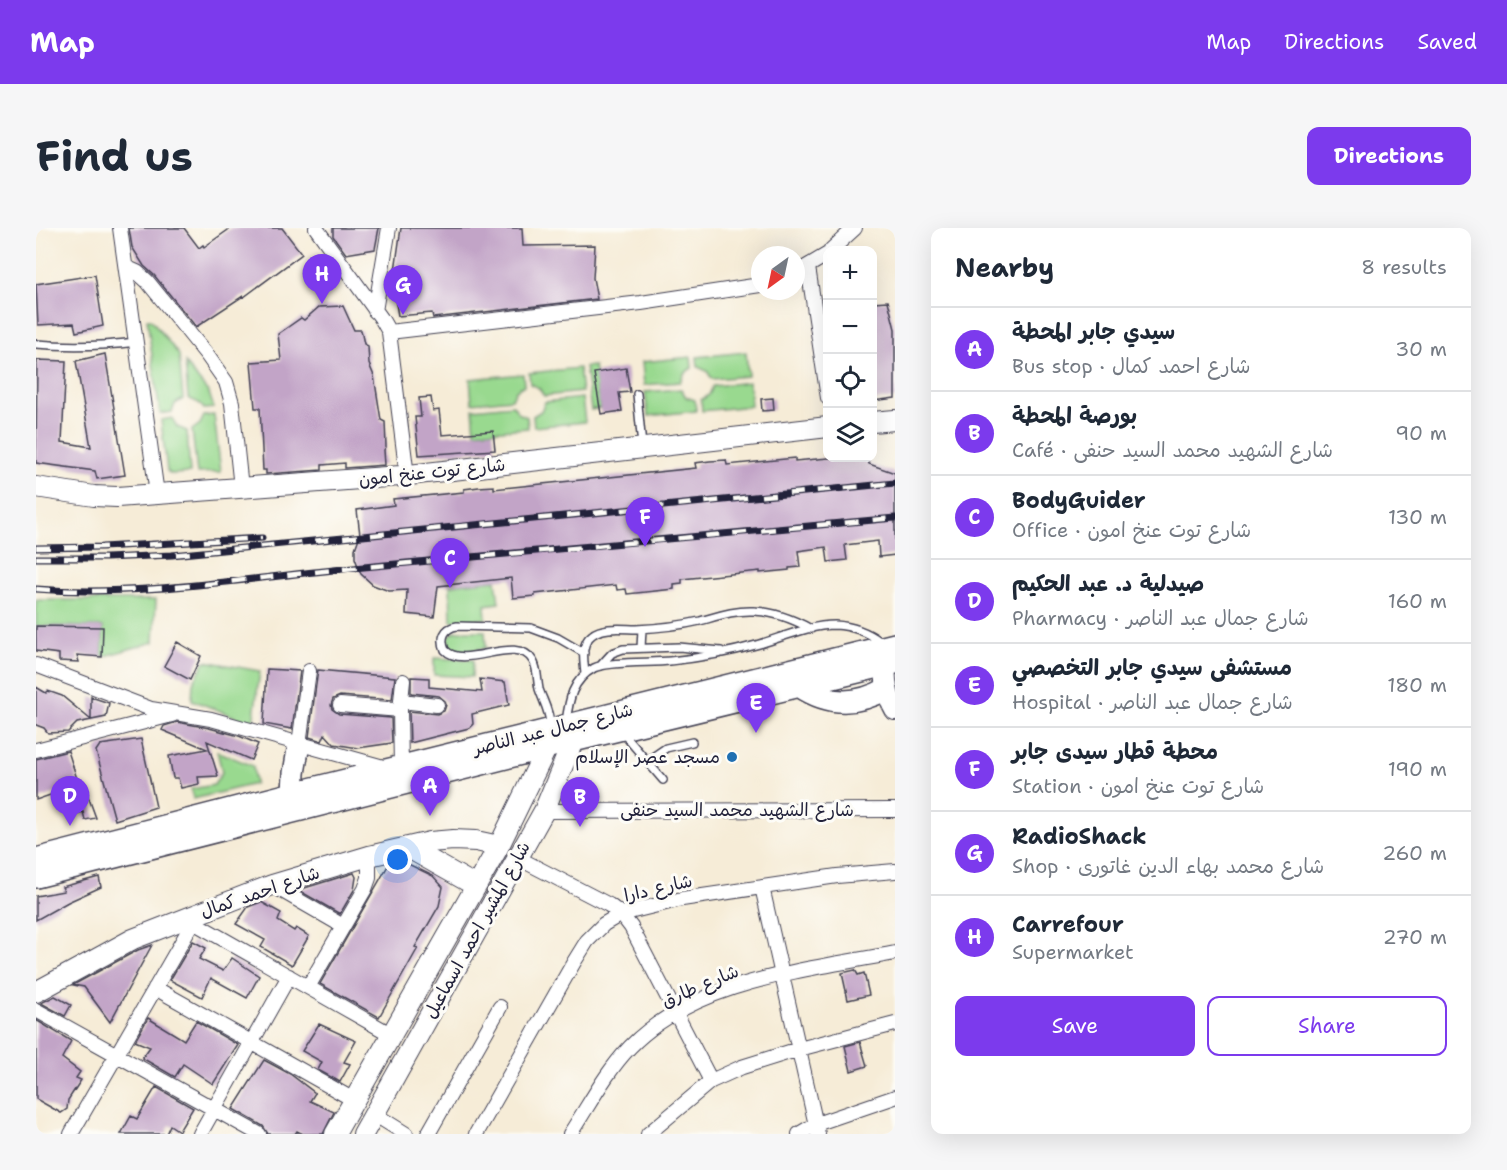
<!DOCTYPE html>
<meta charset="utf-8">
<style>
body{margin:0;font-family:"Shantell Sans","Playpen Sans Arabic",sans-serif;background:#f6f6f7;color:#1f2937}
.controls{position:absolute;right:18px;top:18px;display:grid;overflow:hidden;border-radius:12px;box-shadow:0 6px 24px #0002}
.controls button{width:54px;height:54px;display:grid;place-items:center;padding:0;border:0;border-bottom:2px solid #e0e1e3;background:#fff;color:#1f2937;font:30px sans-serif}
.compass{position:absolute;left:715px;top:18px;width:54px;height:54px;border-radius:50%;background:#fff;box-shadow:0 6px 24px #0002;rotate:213deg}
.you{position:absolute;left:362px;top:632px;width:21px;height:21px;margin:-15px;border:4px solid #fff;border-radius:50%;background:#1a73e8;box-shadow:0 0 0 9px #1a73e833}
.badge{display:grid;place-items:center;width:39px;height:39px;border-radius:50%;background:#7c3aed;color:#fff;font-size:20px;font-weight:700}
.pin{position:absolute;translate:-50% -50px;filter:drop-shadow(0 2px 3px #0008)}
.pin::after{content:'';position:absolute;top:32px;width:21px;height:18px;background:inherit;clip-path:polygon(0 0,100% 0,50% 100%)}
.list{margin:0;padding:0;list-style:none}
h2{display:flex;justify-content:space-between;align-items:center;height:78px;margin:0;padding:0 24px;font-size:26px}
h2 small{font-size:20px;font-weight:400;color:#747a83}
.list li{display:grid;grid-template-columns:39px 1fr auto;gap:18px;align-items:center;box-sizing:border-box;height:84px;padding:0 24px;border-top:2px solid #e0e1e3}
.list b{display:block;font-size:22px;white-space:nowrap}
.list p{margin:0;font-size:20px;white-space:nowrap;color:#747a83}
.list em{font-size:20px;font-style:normal;color:#747a83}
.actions{display:flex;gap:12px;padding:18px 24px}
.actions a{flex:1;padding:14px 0;border:2px solid #7c3aed;border-radius:12px;text-align:center;font-size:21px;color:#7c3aed}
.actions .main{background:#7c3aed;color:#fff}
.icon{flex:none;width:33px;height:33px;fill:none;stroke:currentColor;stroke-width:2;stroke-linecap:round;stroke-linejoin:round}
.map{position:relative;flex:none;width:859px;height:906px;overflow:hidden;border-radius:12px}
header{display:flex;align-items:center;gap:36px;box-sizing:border-box;height:84px;padding:0 30px;background:#7c3aed;color:#fff}
header strong{font-size:28px}
nav{display:flex;gap:33px;margin-inline-start:auto;font-size:21px}
.intro{display:flex;align-items:center;justify-content:space-between;box-sizing:border-box;height:144px;padding:0 36px}
h1{margin:0;font-size:42px}
.button{padding:15px 27px;border-radius:12px;background:#7c3aed;color:#fff;font-size:21px;font-weight:700}
main{display:flex;gap:36px;padding:0 36px}
aside{flex:1;background:#fff;border-radius:12px;box-shadow:0 6px 24px #0002}
.map>svg:first-child{display:block}
.green{fill:#99d98f;stroke:#5e7e65;stroke-width:1.5}
.building{fill:#c2a4c7}
.lines{fill:none;stroke-linecap:round;stroke-linejoin:round}
.lane-casing{stroke:#424052;stroke-width:10}
.street-casing{stroke:#424052;stroke-width:16}
.secondary-casing{stroke:#424052;stroke-width:22}
.primary-casing{stroke:#424052;stroke-width:24}
.lane{stroke:#fff;stroke-width:7}
.street{stroke:#fff;stroke-width:14}
.secondary{stroke:#fff;stroke-width:20}
.primary{stroke:#fff;stroke-width:21}
.rail-casing{stroke:#22223b;stroke-width:7}
.rail{stroke:#fdfcf7;stroke-width:4.5;stroke-dasharray:14;stroke-linecap:butt}
.poi-dot{fill:#1f6fb2;stroke:#fdfcf7;stroke-width:2}
.labels{text-anchor:middle;stroke-width:6;stroke-linejoin:round;paint-order:stroke}
.street-label{font-size:18px;fill:#22223b;stroke:#fdfcf7}
.poi-label{font-size:18px;fill:#22223b;stroke:#fdfcf7;text-anchor:end}
</style>
<header>
<strong>Map</strong>
<nav><a>Map</a><a>Directions</a><a>Saved</a></nav>
</header>
<div class="intro"><h1>Find us</h1><a class="button">Directions</a></div>
<main>
<div class="map">
<svg width="859" height="906" viewBox="0 0 859 906">
<rect width="100%" height="100%" fill="#fdfcf7"/>
<filter id="ink" filterUnits="userSpaceOnUse"><feTurbulence type="fractalNoise" baseFrequency=".0167" numOctaves="2"/><feDisplacementMap in="SourceGraphic" scale="12" xChannelSelector="R" yChannelSelector="G"/><feConvolveMatrix kernelMatrix="1 2 1 2 8 2 1 2 1" color-interpolation-filters="sRGB"/></filter>
<filter id="wash" filterUnits="userSpaceOnUse"><feTurbulence type="fractalNoise" baseFrequency=".008" numOctaves="4" result="noise"/><feDisplacementMap in="SourceGraphic" scale="24" xChannelSelector="R" yChannelSelector="G"/><feGaussianBlur stdDeviation="1.35" result="paint"/><feColorMatrix in="noise" values="0 0 0 0 0 0 0 0 0 0 0 0 0 0 0 0 0 1.4 0 .05"/><feComposite in="paint" operator="in"/></filter>
<g filter="url(#wash)">
<rect width="100%" height="100%" fill="#f6ecd7"/>
<path class="green" d="M111,91H115L143,127L147,171L139,176L136,184L124,186Z
M710,124L712,148L676,151L671,143L662,139L661,129Z
M655,129L656,140L648,145L644,154L608,157L606,134Z
M149,135L173,165L178,180L168,181L163,175L152,170Z
M558,138L564,180L555,182L549,139Z
M543,140L546,164L508,168L503,160L494,156L493,145Z
M487,146L488,157L480,162L476,171L436,175L434,151Z
M713,154L715,178L666,183L665,172L673,167L677,158Z
M645,161L650,169L659,172L660,183L612,188L609,164Z
M546,170L549,194L498,199L497,188L505,183L509,174Z
M477,177L482,185L491,189L492,200L439,204L437,181Z
M178,187L185,244L161,245L156,202L164,196L168,188Z
M136,190L141,199L151,203L154,245L135,246L131,243L125,192Z
M460,352L463,375L449,377L450,391L415,393L414,357Z
M0,372H120L118,414L66,429L67,399L0,398Z
M421,403H449L450,420C440,421 412,429 412,413C412,407 416,405 421,403Z
M398,430L437,432L436,449L398,447Z
M169,433L224,443L217,496L156,472L157,455Z
M181,523L217,538L219,556L157,571L155,561L178,557L186,544Z"/>
<g id="blocks">
<path class="building" d="M93,0H148L163,20L167,17L168,19L195,0H246L266,26L208,69L207,68L160,99L118,47L108,38L96,19Z
M297,0H343L339,21L310,26L297,8Z
M365,0H486L487,18L559,17L557,50L561,71L397,90L396,85L362,88L357,57Z
M59,47L67,98L40,104L38,95L2,97L0,56Z
M852,73L859,101V170L837,173V74Z
M307,78L318,102H325L328,116L332,118L333,136L338,148L345,192L349,194L350,219L348,222L349,237L309,240V235L286,237V242L230,246V242H227L224,180H219L215,134L245,132L242,106L265,90L268,92L283,79Z
M69,126L89,247L61,251L59,243L0,235L1,132L30,133L26,214L55,219L40,133Z
M590,140L594,164L583,165L586,183L565,186L558,145Z
M395,169L397,183L403,182L406,207L457,203L459,222L383,227L379,189H385L383,170Z
M737,170L738,182L726,183L725,171Z
M759,230V233L793,230H832L833,236L859,245V327L843,329L842,313L809,317L811,332L792,334L790,319L762,323L764,339L753,340V342L724,345V343L646,351V355L638,356V361L591,366L590,361L581,362L580,357L499,366V368L477,370L475,350L402,358L398,389L370,386L371,362L353,363L337,357L325,346L319,330V321L324,307L321,282L358,277L357,271L428,264V261L443,259L458,258V261L660,240L659,235L674,233L690,232L691,237Z
M0,398L67,399L66,429L41,427L43,434L23,433V426L0,423Z
M141,414L165,428L154,452L128,438Z
M231,441L264,443L256,501L228,496Z
M282,442L359,449L356,472L304,468L297,471L295,477L296,481L303,486L355,490L356,515L322,520L298,516L289,506L286,513L273,509Z
M375,449L393,450V459L446,464L444,451L469,454L473,477L436,486L437,496L433,500L374,515L373,483L401,486L408,483L410,477L409,473L403,468L375,465Z
M0,459L10,465L12,463L26,468L55,492V469L73,475L70,489L41,495L32,504L12,505L8,500L0,497Z
M141,494L173,500L203,508L222,516L215,532L171,513L182,548L162,549L163,556L145,560L142,550H137L133,528L171,521L126,502L128,498Z
M105,511L120,579L79,592L60,523L64,517Z
M32,523L43,557L0,572V531Z
M48,557L60,590L49,592L47,584L42,585L35,560Z
M366,633L397,648L407,659L403,678L379,719L382,720L343,789L284,756L353,636Z
M318,645L320,649L318,662L304,686L262,662Z
M63,649L65,659L32,674L0,692V668L28,663L26,659Z
M225,674L245,685L242,693L258,703L260,700L273,708L256,737L225,719L229,712L200,696L212,679Z
M157,713L170,720L163,731L187,743L196,730L223,748L211,770L175,750L166,769L134,752Z
M116,717L74,794L48,759L37,757L102,722Z
M819,742L822,747L828,745L833,767L812,772L806,745Z
M19,768L35,777L29,788L5,775Z
M112,790L148,812L160,793L202,817L177,856L147,836L139,849L106,830L114,819L99,813Z
M0,792L35,813L26,830L44,844L40,850L45,852L32,872L31,881L25,885L0,871Z
M283,796L320,813L308,834L314,836L304,854L282,842L286,834L266,823Z
M824,814L831,838L815,843L809,818Z
M228,832L254,846L279,865L274,873L298,884L287,906H267L261,903L259,906H232L227,898L197,881Z
M120,859L157,880L143,903L134,897L130,906H85L95,888L101,891Z"/>
</g>
</g>
<g filter="url(#ink)">
<use href="#blocks" fill-opacity="0" stroke="#424052" stroke-width="1.5"/>
<g class="lines">
<defs>
<path id="lane" d="M0,116C34,119 67,118 101,114
M601,166L606,218
M605,420L606,401
M565,437L576,425L587,421L643,419L685,423
M549,446C548,433 544,416 556,407C567,398 587,401 600,401C622,400 643,398 664,393C682,388 699,382 718,383C739,384 757,391 775,401
M530,494C533,472 536,452 558,440C571,433 617,435 634,433C663,430 692,425 720,417C745,410 773,397 799,397C816,398 832,404 845,414
M514,497C514,484 507,473 503,461C501,452 502,441 497,433C481,405 429,443 409,422C404,410 408,400 421,398L495,400L522,410L548,425
M586,504L627,552
M611,533L630,520L656,514"/>
<path id="street" d="M84,0L121,266
M280,0L345,90L353,104L371,248
M795,22L819,0
M90,39L101,44L111,53L171,127L190,154L196,175L205,260
M772,39L792,170
M760,45L792,26
M339,83L353,0
M353,104L605,75L724,57
M0,437L115,481L175,491L351,540
M365,473L401,477
M304,477L364,482
M263,516L273,443
M0,522L136,487
M365,539L364,482L367,453
M508,583L859,582
M482,630L573,677L585,686L595,699L675,853
M236,657L307,698
M726,659L782,906
M157,694L356,807
M272,759L329,661L333,650V628
M119,760L318,872
M0,782L223,906
M338,886L370,906
M35,906L162,686
M164,906L253,748
M392,906L464,779
M440,906L538,734L551,713L568,696L585,686L646,671L801,648L859,643
M534,906C553,877 570,844 594,819C659,752 772,742 859,725
M612,906L675,853L706,839L763,821L859,796
M763,906L780,896L859,869"/>
<path id="secondary" d="M836,194L859,192
M0,259L58,268L81,269L364,248L792,199
M850,421C849,442 848,464 859,482
M371,619L440,658
M0,764L97,711L236,657L333,628L394,614L417,612L440,613L463,618
M299,906L463,618L511,519L513,507
M327,906L508,583L542,501"/>
<path id="primary" d="M763,458C791,477 820,478 850,461
M257,565L258,545L263,516
M0,631L257,565L859,416
M0,649L537,513L859,435"/>
</defs>
<use href="#lane" class="lane-casing"/>
<use href="#street" class="street-casing"/>
<use href="#secondary" class="secondary-casing"/>
<use href="#primary" class="primary-casing"/>
<use href="#lane" class="lane"/>
<use href="#street" class="street"/>
<use href="#secondary" class="secondary"/>
<use href="#primary" class="primary"/>
<defs>
<path id="rail" d="M0,320L66,319L226,310
M0,330H70L136,327L859,255
M0,361C106,369 211,350 317,340C497,324 678,307 859,290"/>
</defs>
<use href="#rail" class="rail-casing"/>
<use href="#rail" class="rail"/>
</g>
</g>
<circle class="poi-dot" cx="696" cy="529" r="6"/>
<g class="labels">
<g class="street-label">
<text transform="translate(396 244) rotate(-6)" y="6">شارع توت عنخ امون</text>
<text transform="translate(517 501) rotate(-14)" y="6">شارع جمال عبد الناصر</text>
<text x="701" y="588">شارع الشهيد محمد السيد حنفى</text>
<text transform="translate(622 660) rotate(-13)" y="6">شارع دارا</text>
<text transform="translate(224 664) rotate(-19)" y="6">شارع احمد كمال</text>
<text transform="translate(441 702) rotate(-61)" y="6">شارع المشير احمد اسماعيل</text>
<text transform="translate(664 758) rotate(-23)" y="6">شارع طارق</text>
</g>
<g class="poi-label">
<text x="684" y="535">مسجد عصر الإسلام</text>
</g>
</g>
</svg>
<div class="controls">
<button>+</button>
<button>−</button>
<button><svg class="icon" aria-label="locate" viewBox="0 0 24 24"><circle cx="12" cy="12" r="6"/><path d="M12 2v4M12 18v4M2 12h4M18 12h4"/></svg></button>
<button><svg class="icon" aria-label="layers" viewBox="0 0 24 24"><path d="M12 4l9 5-9 5-9-5zM3 14l9 5 9-5"/></svg></button>
</div>
<svg class="compass" viewBox="-18 -18 36 36"><path d="M0-13l5 13h-10z" fill="#e53935"/><path d="M0 13l5-13h-10z" fill="#747a83"/></svg>
<div class="you"></div>
<div class="pin badge" style="left:394px;top:588px">A</div>
<div class="pin badge" style="left:544px;top:599px">B</div>
<div class="pin badge" style="left:414px;top:360px">C</div>
<div class="pin badge" style="left:34px;top:598px">D</div>
<div class="pin badge" style="left:720px;top:505px">E</div>
<div class="pin badge" style="left:609px;top:319px">F</div>
<div class="pin badge" style="left:367px;top:87px">G</div>
<div class="pin badge" style="left:286px;top:76px">H</div>
</div>
<aside>
<h2>Nearby<small>8 results</small></h2>
<ul class="list">
<li><span class="badge">A</span><div><b>سيدي جابر المحطة</b><p>Bus stop · شارع احمد كمال</p></div><em>30 m</em></li>
<li><span class="badge">B</span><div><b>بورصة المحطة</b><p>Café · شارع الشهيد محمد السيد حنفى</p></div><em>90 m</em></li>
<li><span class="badge">C</span><div><b>BodyGuider</b><p>Office · شارع توت عنخ امون</p></div><em>130 m</em></li>
<li><span class="badge">D</span><div><b>صيدلية د. عبد الحكيم</b><p>Pharmacy · شارع جمال عبد الناصر</p></div><em>160 m</em></li>
<li><span class="badge">E</span><div><b>مستشفى سيدي جابر التخصصي</b><p>Hospital · شارع جمال عبد الناصر</p></div><em>180 m</em></li>
<li><span class="badge">F</span><div><b>محطة قطار سيدى جابر</b><p>Station · شارع توت عنخ امون</p></div><em>190 m</em></li>
<li><span class="badge">G</span><div><b>RadioShack</b><p>Shop · شارع محمد بهاء الدين غاتورى</p></div><em>260 m</em></li>
<li><span class="badge">H</span><div><b>Carrefour</b><p>Supermarket</p></div><em>270 m</em></li>
</ul>
<div class="actions"><a class="main">Save</a><a>Share</a></div>
</aside>
</main>
